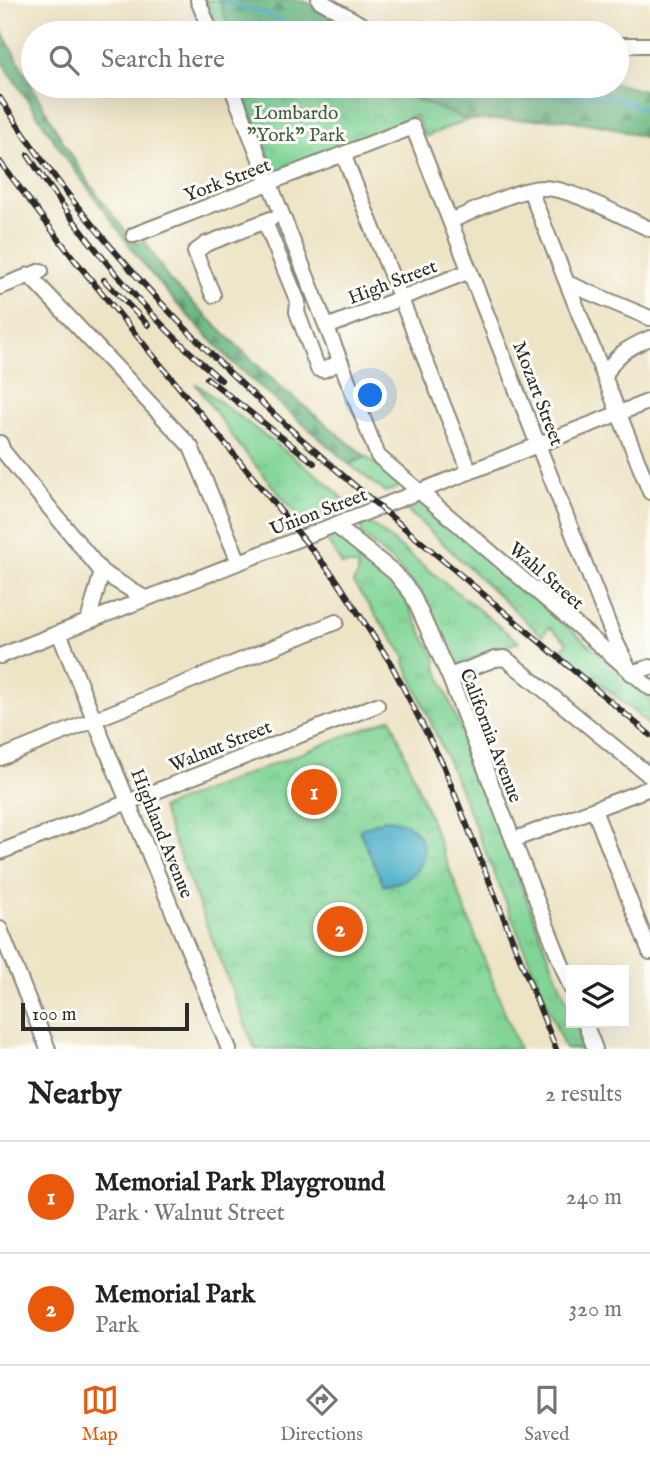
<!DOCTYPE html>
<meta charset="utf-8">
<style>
body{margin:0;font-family:"IM FELL English",serif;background:#f2f2f2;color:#222}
.controls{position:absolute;right:21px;bottom:21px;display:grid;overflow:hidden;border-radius:0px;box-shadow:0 7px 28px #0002}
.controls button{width:63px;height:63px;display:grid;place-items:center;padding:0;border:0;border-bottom:2px solid #e0e0e0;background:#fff;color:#222;font:35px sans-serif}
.scale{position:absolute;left:21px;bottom:18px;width:168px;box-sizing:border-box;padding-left:7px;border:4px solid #2b2b2b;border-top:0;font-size:19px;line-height:24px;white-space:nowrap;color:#2b2b2b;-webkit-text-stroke:5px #fdfcf7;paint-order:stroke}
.you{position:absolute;left:371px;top:396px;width:24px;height:24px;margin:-18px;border:5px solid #fff;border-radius:50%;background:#1a73e8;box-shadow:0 0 0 10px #1a73e833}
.badge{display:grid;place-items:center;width:46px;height:46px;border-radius:50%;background:#ea580c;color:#fff;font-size:23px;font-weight:700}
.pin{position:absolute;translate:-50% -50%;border:4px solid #fff;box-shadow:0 2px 7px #0006}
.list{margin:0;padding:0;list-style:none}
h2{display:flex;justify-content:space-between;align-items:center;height:91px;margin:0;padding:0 28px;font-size:30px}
h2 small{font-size:23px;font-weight:400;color:#767676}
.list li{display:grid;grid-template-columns:46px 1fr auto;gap:21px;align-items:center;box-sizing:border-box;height:112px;padding:0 28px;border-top:2px solid #e0e0e0}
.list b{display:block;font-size:26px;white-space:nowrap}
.list p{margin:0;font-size:23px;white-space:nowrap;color:#767676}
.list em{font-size:23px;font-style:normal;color:#767676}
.icon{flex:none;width:38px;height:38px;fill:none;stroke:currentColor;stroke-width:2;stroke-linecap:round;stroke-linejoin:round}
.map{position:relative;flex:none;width:650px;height:1049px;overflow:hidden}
.search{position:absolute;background:#fff;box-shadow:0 7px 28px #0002;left:21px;right:21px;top:21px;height:77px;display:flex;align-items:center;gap:18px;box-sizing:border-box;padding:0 24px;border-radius:38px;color:#767676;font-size:26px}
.sheet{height:315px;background:#fff}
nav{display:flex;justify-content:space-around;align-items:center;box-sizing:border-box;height:98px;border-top:2px solid #e0e0e0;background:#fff;font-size:19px;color:#767676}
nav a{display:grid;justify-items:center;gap:4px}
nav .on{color:#ea580c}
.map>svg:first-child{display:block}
.grass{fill:url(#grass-tufts);stroke:#568061;stroke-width:2}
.forest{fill:url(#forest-firs);stroke:#4a7056;stroke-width:2}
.park{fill:url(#park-crowns);stroke:#568061;stroke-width:2}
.water{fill:#49aec8;stroke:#3a6c7a;stroke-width:2}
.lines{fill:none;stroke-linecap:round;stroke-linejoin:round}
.stream{stroke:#49aec8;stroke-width:3.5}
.minor-casing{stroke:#8c8878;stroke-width:18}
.minor{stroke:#fff;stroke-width:14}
.rail-casing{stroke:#2b2b2b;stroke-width:6}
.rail{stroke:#fdfcf7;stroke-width:3.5;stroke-dasharray:10;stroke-linecap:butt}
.labels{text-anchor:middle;stroke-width:6;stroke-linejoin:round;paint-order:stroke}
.park-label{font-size:19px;fill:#455e4b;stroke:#fdfcf7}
.street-label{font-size:19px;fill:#2b2b2b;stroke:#fdfcf7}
</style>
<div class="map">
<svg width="650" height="1049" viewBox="0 0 650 1049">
<defs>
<pattern id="grass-tufts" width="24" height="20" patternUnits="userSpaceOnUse" patternTransform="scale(1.75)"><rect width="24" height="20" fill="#82d597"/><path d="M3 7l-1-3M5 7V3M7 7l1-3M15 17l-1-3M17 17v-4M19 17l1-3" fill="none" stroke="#70b782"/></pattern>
<pattern id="forest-firs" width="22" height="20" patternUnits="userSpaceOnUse" patternTransform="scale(1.75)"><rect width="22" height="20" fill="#69b680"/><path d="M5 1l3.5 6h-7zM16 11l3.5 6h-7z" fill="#579469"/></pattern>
<pattern id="park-crowns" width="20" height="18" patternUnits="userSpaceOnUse" patternTransform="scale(1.75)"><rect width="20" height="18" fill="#82d597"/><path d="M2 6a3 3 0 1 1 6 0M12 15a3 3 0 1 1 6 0" fill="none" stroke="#70b782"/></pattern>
</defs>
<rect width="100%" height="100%" fill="#fdfcf7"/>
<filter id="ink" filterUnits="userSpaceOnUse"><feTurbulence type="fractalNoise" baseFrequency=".0143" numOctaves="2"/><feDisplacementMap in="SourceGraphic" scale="14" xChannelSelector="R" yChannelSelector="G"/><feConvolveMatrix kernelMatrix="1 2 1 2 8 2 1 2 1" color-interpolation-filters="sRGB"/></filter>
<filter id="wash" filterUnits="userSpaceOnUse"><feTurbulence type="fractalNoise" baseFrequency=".00686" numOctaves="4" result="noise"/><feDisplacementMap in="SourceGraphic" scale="28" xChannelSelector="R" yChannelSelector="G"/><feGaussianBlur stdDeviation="1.57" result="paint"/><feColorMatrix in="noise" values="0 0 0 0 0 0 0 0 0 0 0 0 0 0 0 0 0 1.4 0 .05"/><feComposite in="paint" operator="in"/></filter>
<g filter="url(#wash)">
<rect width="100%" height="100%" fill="#ede4c5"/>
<path class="grass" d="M206,0H220L230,32L218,30Z
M195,383L326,482L351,506L305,525L237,443Z
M366,457L396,481L398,488L385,492L349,464Z
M416,501L422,503L650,697V726L562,650L567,642L549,627L542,636L403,506Z
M365,522L374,526L519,642L457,665L453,664L423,596L394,563L361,534V526Z
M337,536L387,572L399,587L436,660V666L571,1013V1023H575L585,1049H565L460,789L405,663L406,658L353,583L358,575V566L346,564L343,566L325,537Z"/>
<path class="forest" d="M220,0H300L316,6L362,33L230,32Z
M0,28C41,101 79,181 137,244L145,241L169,280L277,384L366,457L349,464L235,365L177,304L146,268L68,161L0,59Z
M617,84L650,92V139L605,126L563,119L467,120L384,86Z"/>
<path class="park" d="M240,86H384L467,120L425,137L416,116L275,173Z
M391,718L519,1049H255L161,808Z"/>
<path class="water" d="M385,819C422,820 439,858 406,879C399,883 391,884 384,886L359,830Z"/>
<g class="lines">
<path class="stream" d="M223,3L265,13L305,33
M444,86L496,93L613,97L650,111"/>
</g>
</g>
<g filter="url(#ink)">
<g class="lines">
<defs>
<path id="minor" d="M198,0L211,33
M319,0L376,33
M617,45H650
M231,86L378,456L650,688
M343,154L470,472
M530,190L650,492
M451,221C474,211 520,188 543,188C572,188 622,217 650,229
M265,222L298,302L297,312L318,369L323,370L341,362
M134,235L413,127L614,638L631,673L650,667
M29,275L191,447L239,562
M567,283L650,318
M0,287L41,271
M213,295L195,252L206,244L271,219
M327,327L470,271
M605,378C612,356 629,347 650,338
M0,443L3,451L102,572L146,599
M335,525L395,573L412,594L449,676L571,988
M88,621L102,572
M59,633L229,1049
M0,656L650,401
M449,676L495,659L505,658L650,776
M0,758L336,622
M594,810L650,952
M513,840L650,788
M0,852L377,705
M0,929L48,1049
M585,1023L595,1049"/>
</defs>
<use href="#minor" class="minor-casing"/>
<use href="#minor" class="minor"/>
<defs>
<path id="rail" d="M0,98C117,282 278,423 444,561C513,619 582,677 650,735
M28,155C82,238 145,315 221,380
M0,162L74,259L336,579L390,662L443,765L556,1049
M104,280L148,325
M207,378L314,463"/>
</defs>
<use href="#rail" class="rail-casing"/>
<use href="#rail" class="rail"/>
</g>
</g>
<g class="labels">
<g class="park-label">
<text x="296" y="119">Lombardo<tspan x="296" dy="22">"York" Park</tspan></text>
</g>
<g class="street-label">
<text transform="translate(227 179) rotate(-21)" y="7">York Street</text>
<text transform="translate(392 281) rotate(-21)" y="7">High Street</text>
<text transform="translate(539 393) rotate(69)" y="7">Mozart Street</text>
<text transform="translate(318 511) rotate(-21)" y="7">Union Street</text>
<text transform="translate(547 575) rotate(41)" y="7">Wahl Street</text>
<text transform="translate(492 735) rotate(69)" y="7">California Avenue</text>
<text transform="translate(220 745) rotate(-22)" y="7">Walnut Street</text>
<text transform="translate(163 833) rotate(68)" y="7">Highland Avenue</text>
</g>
</g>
</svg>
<div class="controls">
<button><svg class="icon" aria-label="layers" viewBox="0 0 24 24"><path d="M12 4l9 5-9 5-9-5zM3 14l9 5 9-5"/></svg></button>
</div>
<div class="scale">100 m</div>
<div class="you"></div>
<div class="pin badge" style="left:314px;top:792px">1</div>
<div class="pin badge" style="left:340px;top:929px">2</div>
<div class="search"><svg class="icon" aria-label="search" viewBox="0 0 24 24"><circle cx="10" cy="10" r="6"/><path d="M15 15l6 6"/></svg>Search here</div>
</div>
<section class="sheet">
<h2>Nearby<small>2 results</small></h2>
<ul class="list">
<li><span class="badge">1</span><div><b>Memorial Park Playground</b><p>Park · Walnut Street</p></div><em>240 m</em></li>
<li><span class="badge">2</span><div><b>Memorial Park</b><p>Park</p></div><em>320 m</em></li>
</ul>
</section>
<nav>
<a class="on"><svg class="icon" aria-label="map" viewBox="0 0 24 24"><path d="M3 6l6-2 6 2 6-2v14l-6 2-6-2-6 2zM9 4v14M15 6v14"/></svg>Map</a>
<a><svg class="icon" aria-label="directions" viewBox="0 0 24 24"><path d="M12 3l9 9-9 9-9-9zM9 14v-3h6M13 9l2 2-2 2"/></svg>Directions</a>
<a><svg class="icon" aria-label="saved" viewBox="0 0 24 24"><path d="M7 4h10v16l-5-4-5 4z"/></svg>Saved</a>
</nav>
